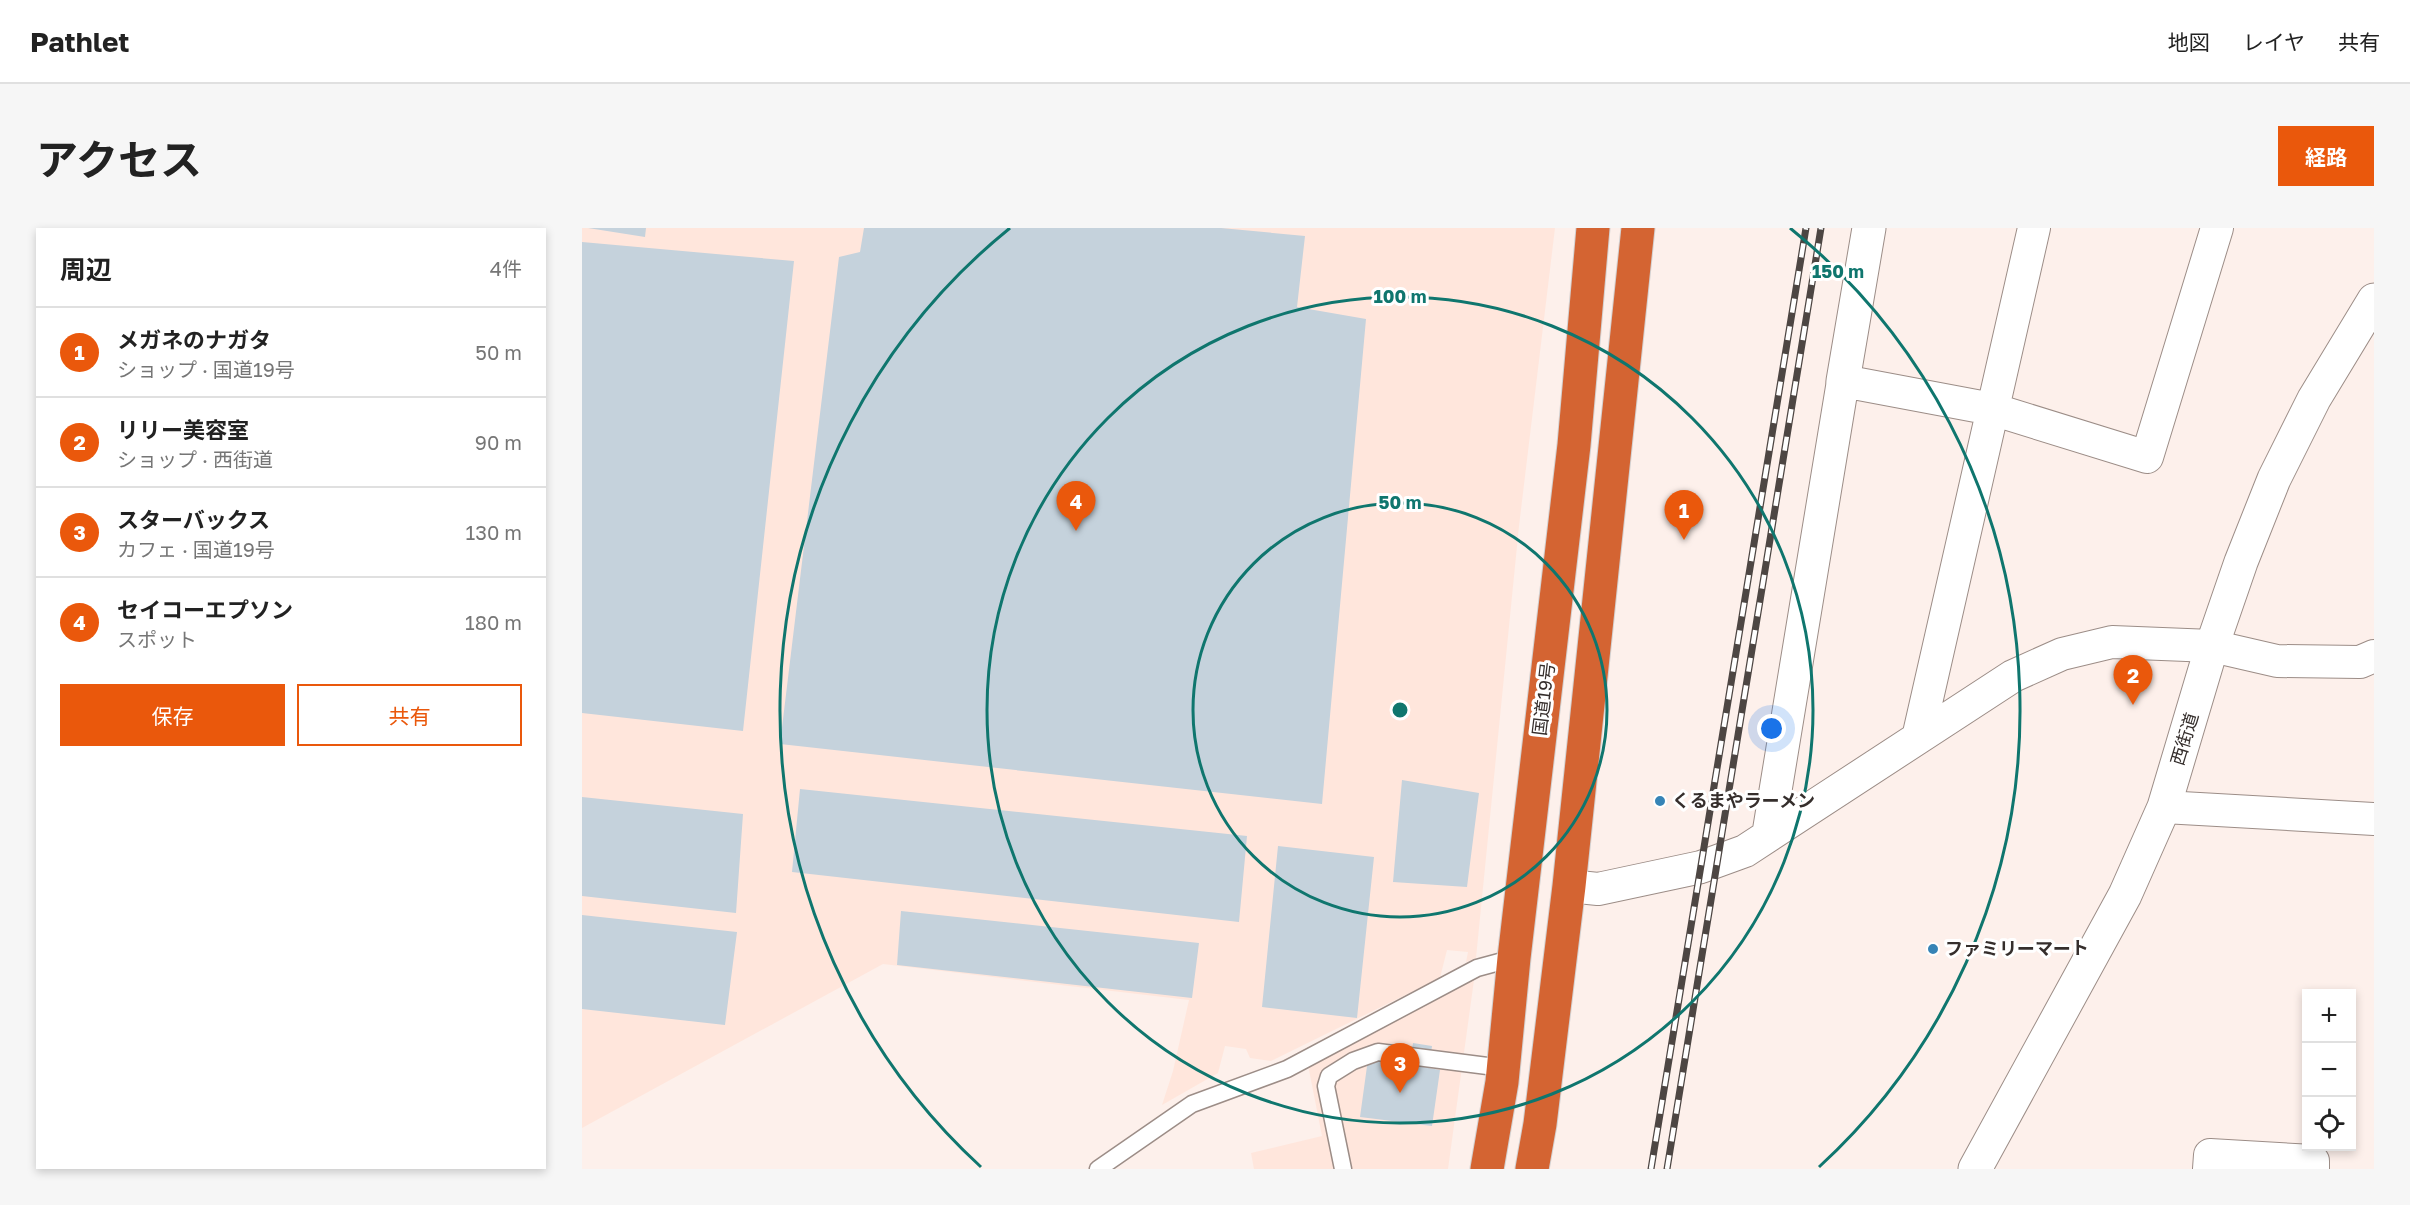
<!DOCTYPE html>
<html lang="ja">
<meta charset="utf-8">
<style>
body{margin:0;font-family:"Golos Text","Noto Sans JP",sans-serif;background:#f6f6f6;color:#222}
.controls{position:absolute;right:18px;bottom:18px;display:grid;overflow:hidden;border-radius:0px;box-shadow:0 3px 9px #0003}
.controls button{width:54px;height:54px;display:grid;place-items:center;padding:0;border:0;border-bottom:2px solid #e0e0e0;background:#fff;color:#222;font:30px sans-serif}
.you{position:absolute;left:1190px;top:501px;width:21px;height:21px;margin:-15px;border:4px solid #fff;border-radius:50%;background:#1a73e8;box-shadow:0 0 0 9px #1a73e833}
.badge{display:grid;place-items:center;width:39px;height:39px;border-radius:50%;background:#ea580c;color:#fff;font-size:20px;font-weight:700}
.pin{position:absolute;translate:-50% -50px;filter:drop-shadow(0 2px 3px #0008)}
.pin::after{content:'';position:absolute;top:32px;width:21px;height:18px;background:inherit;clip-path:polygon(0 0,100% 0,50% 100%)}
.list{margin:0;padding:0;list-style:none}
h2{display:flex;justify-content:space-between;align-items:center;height:78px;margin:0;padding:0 24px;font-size:26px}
h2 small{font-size:20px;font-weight:400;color:#767676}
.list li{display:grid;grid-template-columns:39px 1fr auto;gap:18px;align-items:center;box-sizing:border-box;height:90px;padding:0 24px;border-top:2px solid #e0e0e0}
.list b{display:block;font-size:22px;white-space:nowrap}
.list p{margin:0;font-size:20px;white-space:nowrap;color:#767676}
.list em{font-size:20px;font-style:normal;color:#767676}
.actions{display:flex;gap:12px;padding:18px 24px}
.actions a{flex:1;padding:14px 0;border:2px solid #ea580c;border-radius:0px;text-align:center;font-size:21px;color:#ea580c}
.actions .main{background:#ea580c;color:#fff}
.icon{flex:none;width:33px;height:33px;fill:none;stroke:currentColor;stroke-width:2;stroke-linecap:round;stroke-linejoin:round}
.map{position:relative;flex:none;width:1792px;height:941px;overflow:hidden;border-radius:0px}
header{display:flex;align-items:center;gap:36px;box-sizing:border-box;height:84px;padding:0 30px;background:#fff;border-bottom:2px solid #e0e0e0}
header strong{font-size:28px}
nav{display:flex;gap:33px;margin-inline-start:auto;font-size:21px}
.intro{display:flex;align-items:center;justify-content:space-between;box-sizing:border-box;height:144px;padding:0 36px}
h1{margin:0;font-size:42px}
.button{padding:15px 27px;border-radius:0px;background:#ea580c;color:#fff;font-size:21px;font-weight:700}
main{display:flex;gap:36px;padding:0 36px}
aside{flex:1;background:#fff;border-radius:0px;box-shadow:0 3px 9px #0003}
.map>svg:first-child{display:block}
.built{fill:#ffe6dc}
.building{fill:#c5d2dc}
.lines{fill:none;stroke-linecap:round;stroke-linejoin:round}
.lane-casing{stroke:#9c8d87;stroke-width:19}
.street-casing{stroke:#9c8d87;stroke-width:34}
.secondary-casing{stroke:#9c8d87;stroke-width:35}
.highway-casing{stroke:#d3d1d1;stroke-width:35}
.lane{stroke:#fff;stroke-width:16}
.street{stroke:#fff;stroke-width:32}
.secondary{stroke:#fff;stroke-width:33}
.highway{stroke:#d46432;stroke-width:33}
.rail-casing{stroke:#4d4643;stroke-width:7}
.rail{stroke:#fff;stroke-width:4.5;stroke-dasharray:14;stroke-linecap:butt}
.ring{fill:none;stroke:#0f766e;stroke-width:3}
.poi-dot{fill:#3684b6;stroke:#fff;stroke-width:2}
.labels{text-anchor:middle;stroke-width:6;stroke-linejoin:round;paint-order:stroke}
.street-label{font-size:18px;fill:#352e2c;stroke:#fff}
.poi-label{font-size:18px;font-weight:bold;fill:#352e2c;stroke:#fff;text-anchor:start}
.centre{fill:#0f766e;stroke:#fff;stroke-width:3}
.ring-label{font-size:18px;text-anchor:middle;font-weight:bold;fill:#0f766e;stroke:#fff;stroke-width:6;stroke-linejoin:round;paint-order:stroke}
</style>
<header>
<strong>Pathlet</strong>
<nav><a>地図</a><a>レイヤ</a><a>共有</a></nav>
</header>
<div class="intro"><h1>アクセス</h1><a class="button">経路</a></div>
<main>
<aside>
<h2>周辺<small>4件</small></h2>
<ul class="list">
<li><span class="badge">1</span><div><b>メガネのナガタ</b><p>ショップ · 国道19号</p></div><em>50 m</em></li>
<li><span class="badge">2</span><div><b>リリー美容室</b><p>ショップ · 西街道</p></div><em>90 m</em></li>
<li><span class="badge">3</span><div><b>スターバックス</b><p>カフェ · 国道19号</p></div><em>130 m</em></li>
<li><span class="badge">4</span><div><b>セイコーエプソン</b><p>スポット</p></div><em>180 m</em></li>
</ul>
<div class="actions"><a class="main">保存</a><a>共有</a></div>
</aside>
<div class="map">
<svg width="1792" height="941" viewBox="0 0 1792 941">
<rect width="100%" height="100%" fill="#fdf0eb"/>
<path class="built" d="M0,0H973L937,298L894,730L884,734L886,724L865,722L858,750L689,833L668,830L664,821L643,818L636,845L580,877L591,843L607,772L301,736L0,900Z
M892,752L866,941H672L669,925L740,908L726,837Z"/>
<path class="building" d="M6,0H64L63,9Z
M282,0H639L723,8L715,79L784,91L740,576L198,516L257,29L278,24Z
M0,14L212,33L161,503L0,485Z
M820,552L897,565L885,659L811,654Z
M218,561L665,608L657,694L210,644Z
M0,569L161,586L154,685L0,668Z
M696,618L792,629L775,790L680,779Z
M319,683L617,715L610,770L315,737Z
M0,687L155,704L143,797L0,781Z
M831,815L850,818L847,840L858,842L850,898L778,889L786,831L828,836Z"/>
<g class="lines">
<defs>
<path id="lane" d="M516,941L610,876L705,841L895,740L932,730
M761,941L744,858L747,848L771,833L796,824L921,840"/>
<path id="street" d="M1336,510L1452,0
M1582,579L1792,591
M1186,608L1261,153L1410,181L1565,229L1635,0
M987,658L1016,661L1119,639L1163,623L1431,448L1480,426L1530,414L1630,418L1695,433L1778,434L1792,428
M1627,941L1628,927L1731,933V941"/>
<path id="secondary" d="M1261,153L1287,0
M1393,941L1543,667L1582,579L1630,418L1659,334L1692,251L1732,171L1792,72"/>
<path id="highway" d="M905,941L920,854L932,730L992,217L1011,0
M950,941L958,896L987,658L1056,0"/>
</defs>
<use href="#lane" class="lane-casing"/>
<use href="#street" class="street-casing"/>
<use href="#secondary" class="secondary-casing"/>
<use href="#highway" class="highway-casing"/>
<use href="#lane" class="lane"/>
<use href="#street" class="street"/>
<use href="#secondary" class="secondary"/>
<use href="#highway" class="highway"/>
<defs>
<path id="rail" d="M1069,941L1224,0
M1085,941L1239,0"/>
</defs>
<use href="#rail" class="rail-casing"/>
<use href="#rail" class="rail"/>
</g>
<g class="ring">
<circle cx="818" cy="482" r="207"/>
<circle cx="818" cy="482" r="413"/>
<path d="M399 939A620 620 0 0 1 428 0M1208 0A620 620 0 0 1 1237 939"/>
</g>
<g class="poi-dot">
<circle cx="1078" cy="573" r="6"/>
<circle cx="1351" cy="721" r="6"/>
</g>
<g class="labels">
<g class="street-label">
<text transform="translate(962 471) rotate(-83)" y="6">国道19号</text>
<text transform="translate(1603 511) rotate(-73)" y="6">西街道</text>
</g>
<g class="poi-label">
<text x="1090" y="579">くるまやラーメン</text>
<text x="1363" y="727">ファミリーマート</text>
</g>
</g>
<circle cx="818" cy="482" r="9" class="centre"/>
<g class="ring-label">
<text x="1256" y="50">150 m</text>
<text x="818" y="75">100 m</text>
<text x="818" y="281">50 m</text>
</g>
</svg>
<div class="controls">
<button>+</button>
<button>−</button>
<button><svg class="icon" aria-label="locate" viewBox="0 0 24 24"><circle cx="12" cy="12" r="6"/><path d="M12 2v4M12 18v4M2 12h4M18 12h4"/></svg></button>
</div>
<div class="you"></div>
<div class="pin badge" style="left:1102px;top:312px">1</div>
<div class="pin badge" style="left:1551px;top:477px">2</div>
<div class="pin badge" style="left:818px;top:865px">3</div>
<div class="pin badge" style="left:494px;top:303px">4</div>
</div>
</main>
